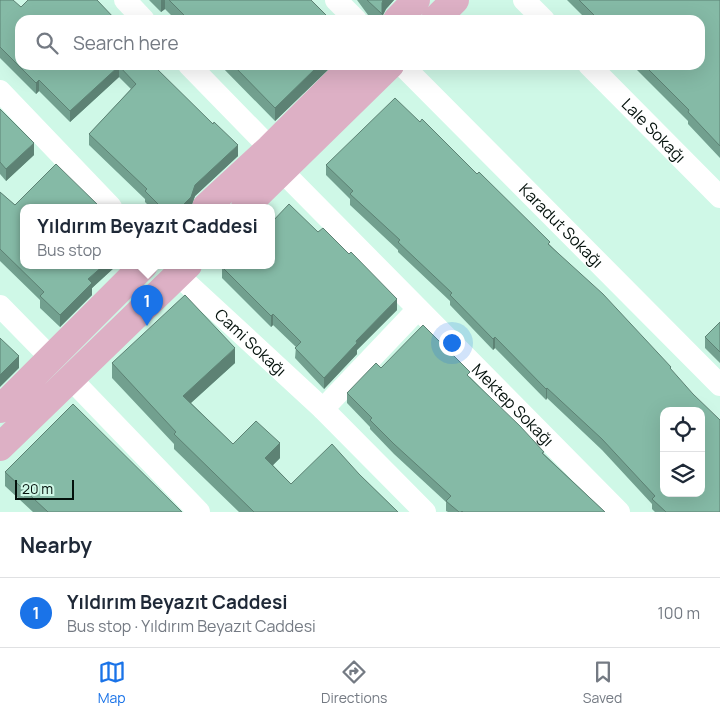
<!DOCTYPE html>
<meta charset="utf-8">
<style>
body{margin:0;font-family:Manrope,sans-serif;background:#f2f2f3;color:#1f2937}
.controls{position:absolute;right:15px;bottom:15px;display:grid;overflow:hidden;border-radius:10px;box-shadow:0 5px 20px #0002}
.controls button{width:45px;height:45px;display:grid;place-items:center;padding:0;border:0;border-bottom:1px solid #e0e1e3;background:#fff;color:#1f2937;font:25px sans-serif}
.scale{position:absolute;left:15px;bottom:12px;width:59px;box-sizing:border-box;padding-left:5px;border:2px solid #04110c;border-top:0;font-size:14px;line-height:18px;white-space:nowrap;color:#04110c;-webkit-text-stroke:4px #cff8e7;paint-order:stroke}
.you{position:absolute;left:451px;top:342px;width:18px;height:18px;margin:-12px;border:4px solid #fff;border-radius:50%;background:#1a73e8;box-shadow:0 0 0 8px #1a73e833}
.badge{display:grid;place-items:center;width:32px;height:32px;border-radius:50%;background:#1a73e8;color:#fff;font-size:16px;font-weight:700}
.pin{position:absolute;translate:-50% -41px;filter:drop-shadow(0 1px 2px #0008)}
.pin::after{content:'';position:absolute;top:26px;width:18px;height:15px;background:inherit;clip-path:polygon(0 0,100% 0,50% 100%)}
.popup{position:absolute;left:20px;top:204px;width:255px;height:65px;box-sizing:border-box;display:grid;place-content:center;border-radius:10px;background:#fff;filter:drop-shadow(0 1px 4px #0005);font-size:16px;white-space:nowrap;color:#747a83}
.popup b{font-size:19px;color:#1f2937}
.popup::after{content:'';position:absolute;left:50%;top:100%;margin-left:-10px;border:10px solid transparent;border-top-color:#fff}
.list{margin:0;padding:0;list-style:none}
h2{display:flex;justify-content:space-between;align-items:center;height:65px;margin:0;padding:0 20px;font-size:21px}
h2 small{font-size:16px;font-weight:400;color:#747a83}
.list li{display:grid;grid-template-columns:32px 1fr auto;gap:15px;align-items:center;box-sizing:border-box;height:70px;padding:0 20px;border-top:1px solid #e0e1e3}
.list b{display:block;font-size:19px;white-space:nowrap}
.list p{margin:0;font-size:16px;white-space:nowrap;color:#747a83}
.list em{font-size:16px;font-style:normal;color:#747a83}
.icon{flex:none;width:28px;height:28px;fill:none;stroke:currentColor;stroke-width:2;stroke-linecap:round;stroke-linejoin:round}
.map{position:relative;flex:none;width:720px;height:512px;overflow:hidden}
.search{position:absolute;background:#fff;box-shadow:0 5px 20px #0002;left:15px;right:15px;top:15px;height:55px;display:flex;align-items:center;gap:12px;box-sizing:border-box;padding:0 18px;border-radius:15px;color:#747a83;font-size:19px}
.sheet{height:135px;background:#fff}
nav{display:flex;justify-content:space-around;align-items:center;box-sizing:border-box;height:70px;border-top:1px solid #e0e1e3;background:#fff;font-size:14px;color:#747a83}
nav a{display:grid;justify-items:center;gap:2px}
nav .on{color:#1a73e8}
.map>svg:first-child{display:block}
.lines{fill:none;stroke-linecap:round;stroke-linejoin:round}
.minor{stroke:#fff;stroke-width:22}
.major{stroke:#ddb0c5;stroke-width:28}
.wall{fill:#72a08f}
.shaded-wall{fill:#5d8274}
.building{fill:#85baa6;stroke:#5d8274;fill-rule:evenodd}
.labels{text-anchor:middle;stroke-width:4.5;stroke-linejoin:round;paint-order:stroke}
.street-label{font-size:16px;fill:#04110c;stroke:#cff8e7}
</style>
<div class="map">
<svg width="720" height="512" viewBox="0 0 720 512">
<rect width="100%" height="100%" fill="#cff8e7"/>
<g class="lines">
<g class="minor">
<path d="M125,0L144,20"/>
<path d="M336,0L356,20"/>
<path d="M524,0L544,20"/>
<path d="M189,65L270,148"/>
<path id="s1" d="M402,65L720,385"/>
<path id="s2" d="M589,65L720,197"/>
<path d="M0,91L111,207"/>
<path id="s3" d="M281,170L619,512"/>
<path id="s4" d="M178,275L323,409L425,512"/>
<path d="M0,306L51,358"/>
<path d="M71,379L199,512"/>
<path d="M323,409L418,309"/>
</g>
<path class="major" d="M397,20L416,0
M435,20L455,0
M206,207L270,148L353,65
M245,207L390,65
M0,409L144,265
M0,447L188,265"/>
</g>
<path class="wall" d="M0,0L21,7L156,65V68L238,156L195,196L191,207H150L145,202V199L89,145V134L131,89L119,77L70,122L39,91L36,94L0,58Z
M149,0H311L331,20H176L165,9L161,12Z
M357,0H394L386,9L382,17V20H373L368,15Z
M567,0H720V158L688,124V121L632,65H700V20H587Z
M220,65H333L275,121Z
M0,109L34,155L6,181L0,174Z
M420,122L477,174L550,245L671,370L720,512H655L652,509V504L602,450L547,398L546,400L495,348L493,350L450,305V301L398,252V250L350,205V199L326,175V165Z
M0,192L15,205L23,207L116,265V266L92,288V295L60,327L40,308V300L0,261Z
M222,267L397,310L357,350V354L324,389L295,358L296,347L273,325L271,327L222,278Z
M720,322V363L705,348V337Z
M112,363H235L191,403L233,444L280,458L273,465L291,484L359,474L398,512H239L174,449V444L112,378Z
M381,368L470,377L544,454L605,512H448L446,511V502L394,454L370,429V427L347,403V393Z
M5,472L182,512H33L5,486Z"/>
<path class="shaded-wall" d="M161,0H165V9L161,12Z
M383,0H394L386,9L382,17V3Z
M319,65H333L275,121V108Z
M119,66V77L70,122V111Z
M39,80V91L36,94V83Z
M34,143V155L6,181V169Z
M238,145V156L195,196L191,207H181L195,185Z
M104,265H116V266L92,288V295L60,327V315L88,279Z
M397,299V310L357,350V354L324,389V378L356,341Z
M273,314V325L271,327V316Z
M495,337V348L493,350V339Z
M235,348V363L183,410V396Z
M19,356V368L0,387V375Z
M547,388V398L546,400V389Z
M280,443V458L265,473V458Z"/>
<path class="building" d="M0,0H13L21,7L28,0H97L116,20H20V65H153L213,124L214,122L238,145L195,185L191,197L181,207H161L145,191L147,189L89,134L136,84L119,66L70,111L39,80L36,83L0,47Z
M169,0H311L331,20H189Z
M367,0H383L382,3V14Z
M579,0H720V146L688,112L689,110L644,65H700V20H599Z
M233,65H319L275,108Z
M395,98L420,122L422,119L477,174L479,172L550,242L548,244L603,294L671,367L670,368L693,394L720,420V512H666L652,499L655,496L602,439L547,388L546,389L495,337L493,339L450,295L452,293L398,242L400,240L350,194L353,191L326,165ZM664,411H701V493H664Z
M0,109L34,143L6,169L0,162Z
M56,164L100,207H23V265H104L88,279L92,283L60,315L40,296L44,292L0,249V192L15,205Z
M289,204L318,232L323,228L349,254L351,252L397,299L356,341L357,343L324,378L295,348L301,342L273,314L271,316L222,267L224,265H271V223Z
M185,295L235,348L183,396L233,444L256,421L280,443L265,458L291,484L332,444L359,474L398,512H254L174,434L176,432L112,363Z
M720,322V352L705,337Z
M423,325L470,372L467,375L520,426L544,452L542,453L605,512H463L462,511L461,512H459L446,501L451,496L394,444L370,420L372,418L347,393L376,363L381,368Z
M0,338L19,356L0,375Z
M73,404L182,512H48L5,472Z"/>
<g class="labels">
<g class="street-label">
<text dy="6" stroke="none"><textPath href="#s2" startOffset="92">Lale Sokağı</textPath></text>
<text dy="6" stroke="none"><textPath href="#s1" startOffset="226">Karadut Sokağı</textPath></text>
<text dy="6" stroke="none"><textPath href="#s4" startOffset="99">Cami Sokağı</textPath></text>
<text dy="6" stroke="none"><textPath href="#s3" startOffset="330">Mektep Sokağı</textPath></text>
</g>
</g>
</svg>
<div class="controls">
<button><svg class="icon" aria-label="locate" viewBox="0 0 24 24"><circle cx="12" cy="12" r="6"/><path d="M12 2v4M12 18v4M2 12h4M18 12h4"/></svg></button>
<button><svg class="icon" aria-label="layers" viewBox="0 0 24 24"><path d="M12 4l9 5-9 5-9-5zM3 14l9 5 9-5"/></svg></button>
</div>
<div class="scale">20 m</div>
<div class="you"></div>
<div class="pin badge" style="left:147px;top:326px">1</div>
<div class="popup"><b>Yıldırım Beyazıt Caddesi</b>Bus stop</div>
<div class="search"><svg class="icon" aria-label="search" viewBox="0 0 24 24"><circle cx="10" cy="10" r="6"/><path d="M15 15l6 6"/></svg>Search here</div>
</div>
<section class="sheet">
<h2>Nearby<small></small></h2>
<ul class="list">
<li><span class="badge">1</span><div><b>Yıldırım Beyazıt Caddesi</b><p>Bus stop · Yıldırım Beyazıt Caddesi</p></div><em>100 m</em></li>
</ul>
</section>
<nav>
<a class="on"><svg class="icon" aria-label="map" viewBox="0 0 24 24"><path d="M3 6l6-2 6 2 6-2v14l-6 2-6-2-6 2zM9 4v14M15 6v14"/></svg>Map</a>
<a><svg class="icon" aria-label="directions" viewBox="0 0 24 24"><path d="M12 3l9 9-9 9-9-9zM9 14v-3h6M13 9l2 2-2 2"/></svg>Directions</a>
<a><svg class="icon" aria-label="saved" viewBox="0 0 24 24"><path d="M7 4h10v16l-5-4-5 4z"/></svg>Saved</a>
</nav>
